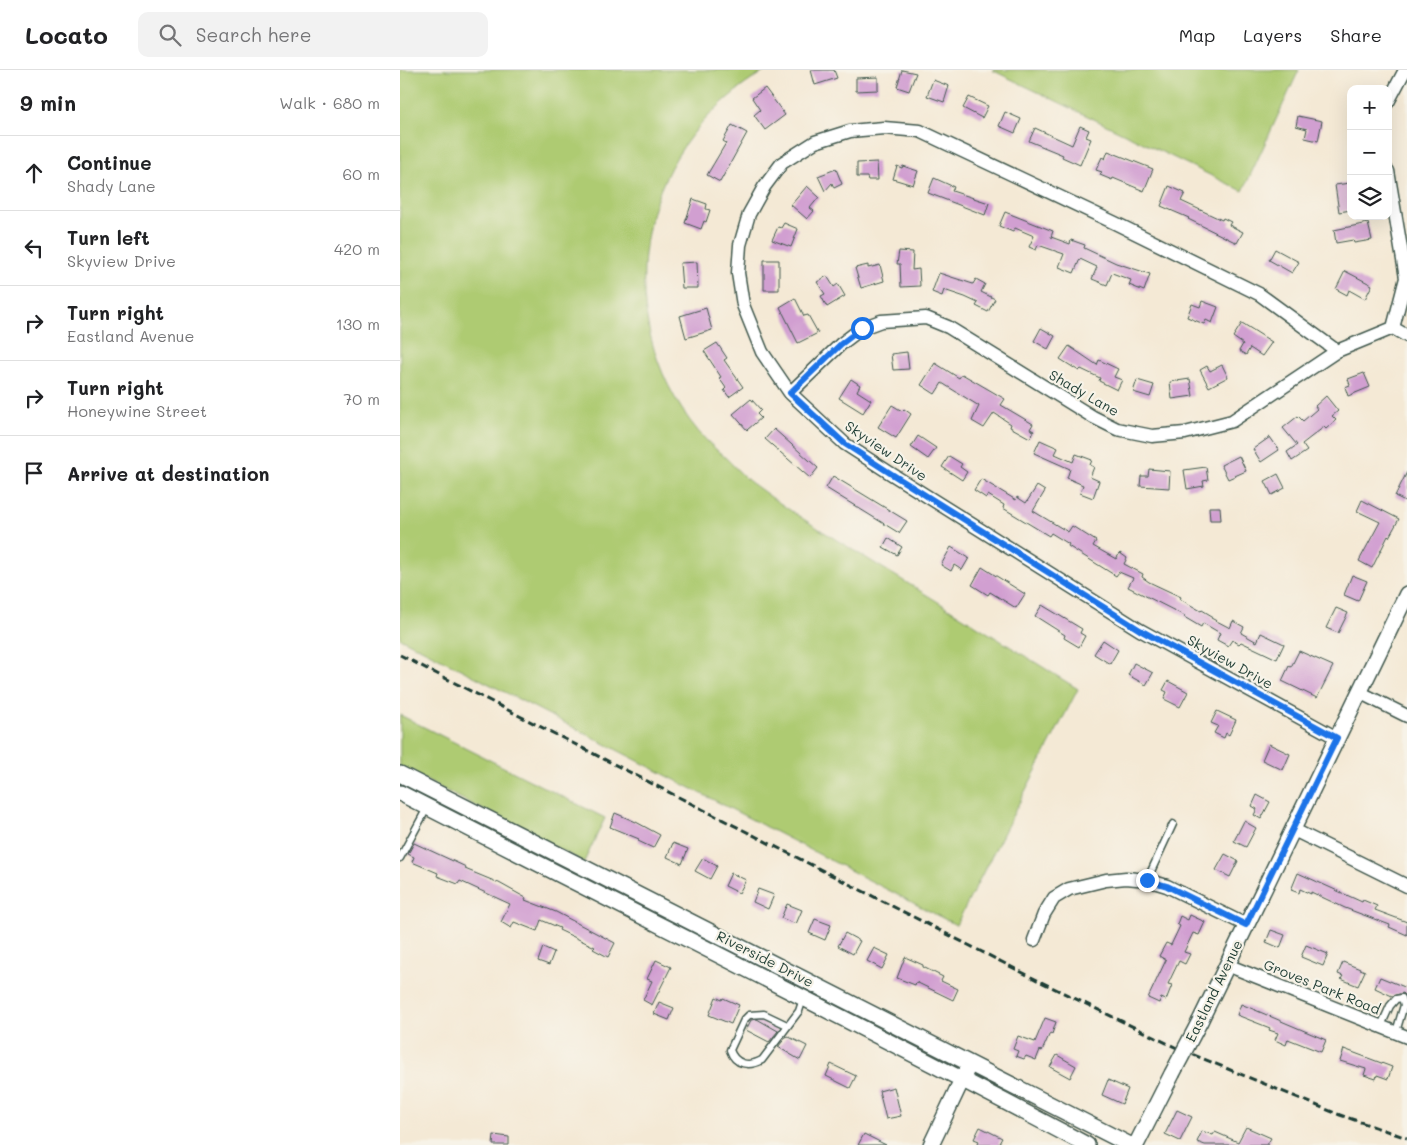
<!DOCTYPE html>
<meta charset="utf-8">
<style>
body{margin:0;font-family:Mali,sans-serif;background:#f2f2f2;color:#202124}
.controls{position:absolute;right:15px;top:15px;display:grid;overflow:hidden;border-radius:10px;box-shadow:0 5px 20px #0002}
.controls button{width:45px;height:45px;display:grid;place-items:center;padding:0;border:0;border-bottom:1px solid #e0e0e0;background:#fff;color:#202124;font:25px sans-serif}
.stop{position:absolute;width:15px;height:15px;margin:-11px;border:4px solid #1a73e8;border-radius:50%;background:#fff}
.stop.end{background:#1a73e8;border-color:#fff;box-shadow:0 1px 5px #0008}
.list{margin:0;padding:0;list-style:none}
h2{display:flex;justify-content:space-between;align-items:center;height:65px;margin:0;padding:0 20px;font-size:21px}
h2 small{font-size:16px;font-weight:400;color:#757577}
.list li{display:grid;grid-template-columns:32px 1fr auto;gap:15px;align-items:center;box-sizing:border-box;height:75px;padding:0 20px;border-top:1px solid #e0e0e0}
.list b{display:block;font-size:19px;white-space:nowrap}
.list p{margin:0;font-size:16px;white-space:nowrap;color:#757577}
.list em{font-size:16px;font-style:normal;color:#757577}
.icon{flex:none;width:28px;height:28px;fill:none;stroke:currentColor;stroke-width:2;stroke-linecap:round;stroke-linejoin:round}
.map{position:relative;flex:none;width:1007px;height:1075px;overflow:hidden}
header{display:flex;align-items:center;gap:30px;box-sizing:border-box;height:70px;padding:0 25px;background:#fff;border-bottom:1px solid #e0e0e0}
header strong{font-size:24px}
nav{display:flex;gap:28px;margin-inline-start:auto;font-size:18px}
.search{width:350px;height:45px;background:#f2f2f2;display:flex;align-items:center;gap:12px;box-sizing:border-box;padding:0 18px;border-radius:10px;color:#757577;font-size:19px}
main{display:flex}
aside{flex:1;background:#fff}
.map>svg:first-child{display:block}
.green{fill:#aecb72;stroke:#668453}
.building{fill:#d19fd1}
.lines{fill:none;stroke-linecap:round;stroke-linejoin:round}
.service-casing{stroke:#3f574c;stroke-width:9}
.minor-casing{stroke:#3f574c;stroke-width:15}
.tertiary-casing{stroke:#3f574c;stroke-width:18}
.service{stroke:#fff;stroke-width:6}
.minor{stroke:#fff;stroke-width:12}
.tertiary{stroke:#fff;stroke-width:15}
.rail{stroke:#1f3d34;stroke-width:3;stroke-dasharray:8 4;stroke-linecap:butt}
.tertiary-bridge-casing{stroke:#3f574c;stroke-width:18;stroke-linecap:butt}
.tertiary-bridge{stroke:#fff;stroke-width:15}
.route{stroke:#1a73e8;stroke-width:6}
.labels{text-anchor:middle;stroke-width:4.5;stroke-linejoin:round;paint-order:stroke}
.street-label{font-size:14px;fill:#1f3d34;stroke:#f7f3e8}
</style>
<header>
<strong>Locato</strong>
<div class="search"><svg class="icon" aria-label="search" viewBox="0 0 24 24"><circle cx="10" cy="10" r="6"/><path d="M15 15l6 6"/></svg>Search here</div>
<nav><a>Map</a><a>Layers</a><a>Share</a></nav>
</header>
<main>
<aside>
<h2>9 min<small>Walk · 680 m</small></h2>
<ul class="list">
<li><svg class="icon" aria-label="ahead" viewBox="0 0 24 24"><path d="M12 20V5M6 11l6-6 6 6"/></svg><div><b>Continue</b><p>Shady Lane</p></div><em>60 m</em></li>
<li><svg class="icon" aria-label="left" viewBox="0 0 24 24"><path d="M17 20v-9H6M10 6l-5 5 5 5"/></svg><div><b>Turn left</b><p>Skyview Drive</p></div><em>420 m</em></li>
<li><svg class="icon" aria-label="right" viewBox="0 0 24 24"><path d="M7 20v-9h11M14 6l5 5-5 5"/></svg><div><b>Turn right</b><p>Eastland Avenue</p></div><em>130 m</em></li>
<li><svg class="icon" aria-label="right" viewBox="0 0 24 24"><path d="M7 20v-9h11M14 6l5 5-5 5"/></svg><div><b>Turn right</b><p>Honeywine Street</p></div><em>70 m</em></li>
<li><svg class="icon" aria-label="arrive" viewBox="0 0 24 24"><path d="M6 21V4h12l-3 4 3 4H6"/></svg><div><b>Arrive at destination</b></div></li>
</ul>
</aside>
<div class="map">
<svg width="1007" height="1075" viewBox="0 0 1007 1075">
<rect width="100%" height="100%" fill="#f7f3e8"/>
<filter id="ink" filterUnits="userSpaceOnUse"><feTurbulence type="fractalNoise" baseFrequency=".02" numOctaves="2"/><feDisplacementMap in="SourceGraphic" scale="10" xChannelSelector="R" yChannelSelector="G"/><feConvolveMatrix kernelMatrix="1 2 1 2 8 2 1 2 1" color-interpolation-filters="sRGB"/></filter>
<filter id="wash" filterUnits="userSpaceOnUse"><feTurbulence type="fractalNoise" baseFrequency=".0096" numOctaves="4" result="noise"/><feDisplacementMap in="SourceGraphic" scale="20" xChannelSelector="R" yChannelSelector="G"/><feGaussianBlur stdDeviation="1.12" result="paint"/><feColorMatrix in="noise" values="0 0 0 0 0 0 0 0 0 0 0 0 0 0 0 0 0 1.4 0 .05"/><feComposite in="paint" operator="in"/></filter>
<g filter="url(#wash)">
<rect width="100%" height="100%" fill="#f4e9d5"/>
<path class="green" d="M0,0H367C308,35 263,89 249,158C234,230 251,304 298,361C306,371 317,380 327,389C336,398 345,409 356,416C397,447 442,473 486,500C550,539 614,579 678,619L556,855L0,568Z
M592,0H899L843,121Z
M0,645L205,748L184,792L0,697Z"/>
<g id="blocks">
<path class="building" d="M411,0H434L437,8L415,15Z
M502,0L516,3L509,21L497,17Z
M478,7V20L456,21V8Z
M533,10L549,16L544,32L527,26Z
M365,18L385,45L365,60L354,45L360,40L352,28Z
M569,27L588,36L582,48L563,38Z
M605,42L621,49L615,63L599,56Z
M898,46L922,51L918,71L905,68L907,59L896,56Z
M332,55L347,63L320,112L307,105L326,73L323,71Z
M680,56L689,60L686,67L691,69L680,95L662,87L663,85L629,71L635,58L672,75Z
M708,81L753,99L744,121L713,108L712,110L700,105L702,102L696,100L702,87L705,89Z
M477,92L478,110H468L467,107H457V93Z
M497,96L502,98L503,96L518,101L513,115L493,109Z
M436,99L442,114L434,118L432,113L425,121L418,106Z
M534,108L554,117L552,121L589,133L585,145L528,123Z
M950,113L951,140L939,142L935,115Z
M407,116L419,127L410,138L414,141L407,149L391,135Z
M769,116L785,123L781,131L822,150L823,148L831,152L829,155L843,162L837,173L788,149L789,148L761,136Z
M293,129L307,134L306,139L310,140L306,152L304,151L301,159L285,153Z
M605,142L653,161L651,167L670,174L671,170L685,175L684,178L716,193L750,204L744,221L729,215L731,210L712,203L707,215L692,209L697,197L680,189L674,203L659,197L664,184L638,175L636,180L629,177L634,166L615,158L613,162L599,156Z
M384,153L398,159L391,177L372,170L378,157L381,158Z
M968,153L972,170L954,173L953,170L936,173L934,160Z
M875,179L899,192L892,203L869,190Z
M499,181L513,182L512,200L519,199L520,216L501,217L500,194H497Z
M364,190H379V220H364Z
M297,192L298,218H282L280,193Z
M468,195V198L480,195L484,211L461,218L455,198Z
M945,201L972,215L965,229L949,220L947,225L936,219Z
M539,203L573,214L576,209L585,214L581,222L595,229L588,242L576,236L578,233L565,227L544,220L542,226L532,222Z
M427,206L434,217L438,214L445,226L427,237L421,226L425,224L417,212Z
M395,228L404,246L408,245L418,263L398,273L380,237Z
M802,231L818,237L812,253L806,250L804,254L787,247L792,234L800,237Z
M306,238L312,260L286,268L280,246Z
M842,253L872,272L862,286L850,278L846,285L839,281L843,274L833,267Z
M641,258L655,266L648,279L634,271Z
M317,273L327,288L324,290L343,317L329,327L324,320L326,318L319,308L321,307L304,281Z
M669,276L697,295L699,290L718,299L714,307L722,310L717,320L699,311L700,308L681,299L679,301L660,289Z
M507,282L509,299L493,300L491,284Z
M535,293L559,308L562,304L605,329L601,335L633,354L630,359L634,361L630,368L610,357L611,354L594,343L584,358L572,351L579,336L542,313L535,324L521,315Z
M822,295L828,307L809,317L800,300L807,296L810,301Z
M964,303L970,317L948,326L945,317L950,315L948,309Z
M451,309L460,315L457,321L471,330L463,343L439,328Z
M790,309L793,326L772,329L770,312Z
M737,310L754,315L750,327L733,322Z
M926,326L938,341L932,346L936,350L926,359L924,357L902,374L907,381L892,391L887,382L897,375L883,358L898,346L903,351L917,339L915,336Z
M351,329L361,340L357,344L361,348L347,360L333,344Z
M492,335L502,341L504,339L511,344L496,368L478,357Z
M374,359L418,398L410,408L365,369Z
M518,366L536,378L528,389L511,377Z
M870,367L879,380L861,392L853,379Z
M640,370L658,378L655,384L673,392L676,384L692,390L690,395L694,397L690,407L699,411L693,428L680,423L683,415L667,408L670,399L634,383Z
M549,386L562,394L560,397L567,402L562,410L542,397Z
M839,386L846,401L828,409L821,395Z
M806,397L808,410L803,411L804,416L787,419L784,400Z
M749,399L770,401L769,418L740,416L741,406H748Z
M1007,402V432L995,426Z
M878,404L885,418L872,425L865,411Z
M433,406L507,451L499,463L426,418Z
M581,409L616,430L617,427L626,433L637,416L645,421L633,441L668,462L672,456L696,471L693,476L716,489L720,483L727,488L724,494L743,504L742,507L749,512L781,527L780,529L801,541L802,540L812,546L811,548L830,558L833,551L844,557L841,563L857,572L861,563L884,574L877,589L841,572L839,574L832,570L828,576L817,570L820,563L803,553L801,557L784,547L785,546L728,517L733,508L719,502L716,506L668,476L669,474L651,463L649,466L603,438L604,435L588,425L586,428L574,420Z
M962,430L999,449L989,467L988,466L972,498L959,491L980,452L957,441Z
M809,437H820L821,450H810Z
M488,468L502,477L497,485L483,477Z
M551,477L569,488L562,500L554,495L551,501L541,495Z
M582,497L625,524L616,538L590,522L588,525L572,515Z
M952,505L967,511L958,531L944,525Z
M642,535L682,559L680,563L685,566L679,577L664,568L665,565L635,546Z
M936,538L948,543L938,563L926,558Z
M703,570L718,580L710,594L694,584Z
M899,581L933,596L917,628L882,611L889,596L891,597Z
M734,593L753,603L746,615L728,605Z
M768,611L788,622L780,637L764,629L767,622L763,620Z
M817,641L836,650L829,665L826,663L824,668L814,663L818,656L811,653Z
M869,674L890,684L883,700L862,690Z
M857,725L870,732L861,749L854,745L857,739L852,736Z
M215,743L236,752L260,765L253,778L238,771L239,769L210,757Z
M844,751L856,758L846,777L834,771Z
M14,773L66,797L65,799L99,813L126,828L125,830L156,842L215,873L208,887L193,879L195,877L159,860L160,858L141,850L137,861L114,852L111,858L101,852L110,834L60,811L58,814L37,806L38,803L12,792L14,787L8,784Z
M273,773L288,779L282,794L267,787Z
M825,784L838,791L830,807L816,800Z
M303,788L317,796L310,809L295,801Z
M331,803L346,810L339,823L325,816Z
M898,803L962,832L963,830L977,836L975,840L1007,852V865L989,857L990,855L945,838L911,822V824L900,819L899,823L891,820Z
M358,819L374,825L368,839L353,832Z
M387,834L402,840L396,854L381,848Z
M790,845L805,852L799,865L793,863L784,882L790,884L785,894L779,891L768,914L772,915L766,930L761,928L759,933L748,928L766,890L759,886L766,873L771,875L780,856L777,854L780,846L788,850Z
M415,849L431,855L425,870L409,863Z
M871,860L885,865L880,878L866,872Z
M445,863L460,871L453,884L438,876Z
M906,875L928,884L923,896L901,887Z
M143,877L154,882L149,895L138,891Z
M474,878L489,885L482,899L467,891Z
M505,887L523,895V897L543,907L541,911L558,919L553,930L516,912L515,915L497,908Z
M256,890L271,897L252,935L243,930L252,911L247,909Z
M943,892L965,901L958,916L941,909L943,906L938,904Z
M980,907L1007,918V927L1003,923L992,926L975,918Z
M316,927L322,930L323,928L339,935L331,954L309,945Z
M259,932L274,938L269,950L254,944Z
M841,934L926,970L921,982L888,969L886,975L875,970L878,963L869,960L870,958L837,945Z
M645,948L656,952L652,964L650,963L642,981L640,980L636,990L626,986L624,989L616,986L618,981L613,979L618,966L635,972Z
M357,949L378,961L369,972L346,960L351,950Z
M387,966L407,976L400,990L378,977Z
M944,979L992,997L988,1009L977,1005L976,1009L964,1005L966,999L940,991Z
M657,985L676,996L670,1008L650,997Z
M431,994L456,1006L450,1018L426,1006Z
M708,1010L728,1019L722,1034L702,1025Z
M494,1017L501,1046L486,1049L479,1021Z
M777,1040L792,1047L780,1071L765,1064Z
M580,1057L602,1068L598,1075H577L579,1071L574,1069Z
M846,1057L871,1068L867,1075H805L797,1072L802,1061L813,1065L815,1062L838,1072Z
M464,1064L486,1075H458Z
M94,1065L109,1067V1075H93Z"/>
</g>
</g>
<g filter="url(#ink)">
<use href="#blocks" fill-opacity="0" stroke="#3f574c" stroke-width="1"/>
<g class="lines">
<defs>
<path id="service" d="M0,788L27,738
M747,810L773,754
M387,955L364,944L349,945L344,950L330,980C335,995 349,997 362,990L399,941L403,929
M981,956L990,936L996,929L1002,928L1004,935L996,962"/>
<path id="minor" d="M988,32L1005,0
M988,101L1006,208L993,258
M993,258L1007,266
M937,281L859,224L715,153L520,61L484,58L450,61L415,72L382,93L364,117L349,144L340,175L338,203L343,235L362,282L390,323L445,374L490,403L740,560L937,668
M390,323L441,274L462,258L481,251L526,248L548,257L693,347L717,359L752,366L785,363L832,351L937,281L993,258
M959,622L1007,646
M894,760L1007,816
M634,870L644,844L654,828L669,819L706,810L726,808L747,810L767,816L846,855
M827,895L1007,967"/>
<path id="tertiary" d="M0,704L730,1075
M0,723C229,841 460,954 687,1075
M800,951L1007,524
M531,1075L566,1001
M736,1075L772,1004"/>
</defs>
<use href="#service" class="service-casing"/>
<use href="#minor" class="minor-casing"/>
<use href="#tertiary" class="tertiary-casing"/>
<use href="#service" class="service"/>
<use href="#minor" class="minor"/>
<use href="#tertiary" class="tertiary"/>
<path class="rail" d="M0,585L641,912L777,978L940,1045L1007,1068"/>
<defs>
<path id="tertiary-bridge" d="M772,1004L800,951"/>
</defs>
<use href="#tertiary-bridge" class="tertiary-bridge-casing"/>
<use href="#tertiary-bridge" class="tertiary-bridge"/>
</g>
</g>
<g class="lines" filter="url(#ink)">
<path class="route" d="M462,258L441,274L390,323L445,374L490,403L740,560L937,668L846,855L767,816L747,810"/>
</g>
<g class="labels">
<g class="street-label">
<text transform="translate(684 323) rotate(30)" y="5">Shady Lane</text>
<text transform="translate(486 381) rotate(34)" y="5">Skyview Drive</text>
<text transform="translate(830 592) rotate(29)" y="5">Skyview Drive</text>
<text transform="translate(365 889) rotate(27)" y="5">Riverside Drive</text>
<text transform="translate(922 917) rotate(22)" y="5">Groves Park Road</text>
<text transform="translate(814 921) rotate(-64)" y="5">Eastland Avenue</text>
</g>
</g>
</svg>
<div class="controls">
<button>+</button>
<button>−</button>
<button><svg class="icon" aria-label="layers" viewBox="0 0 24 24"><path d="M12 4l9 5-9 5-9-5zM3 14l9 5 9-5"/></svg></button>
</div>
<div class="stop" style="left:462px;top:258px"></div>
<div class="stop end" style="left:747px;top:810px"></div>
</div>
</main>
